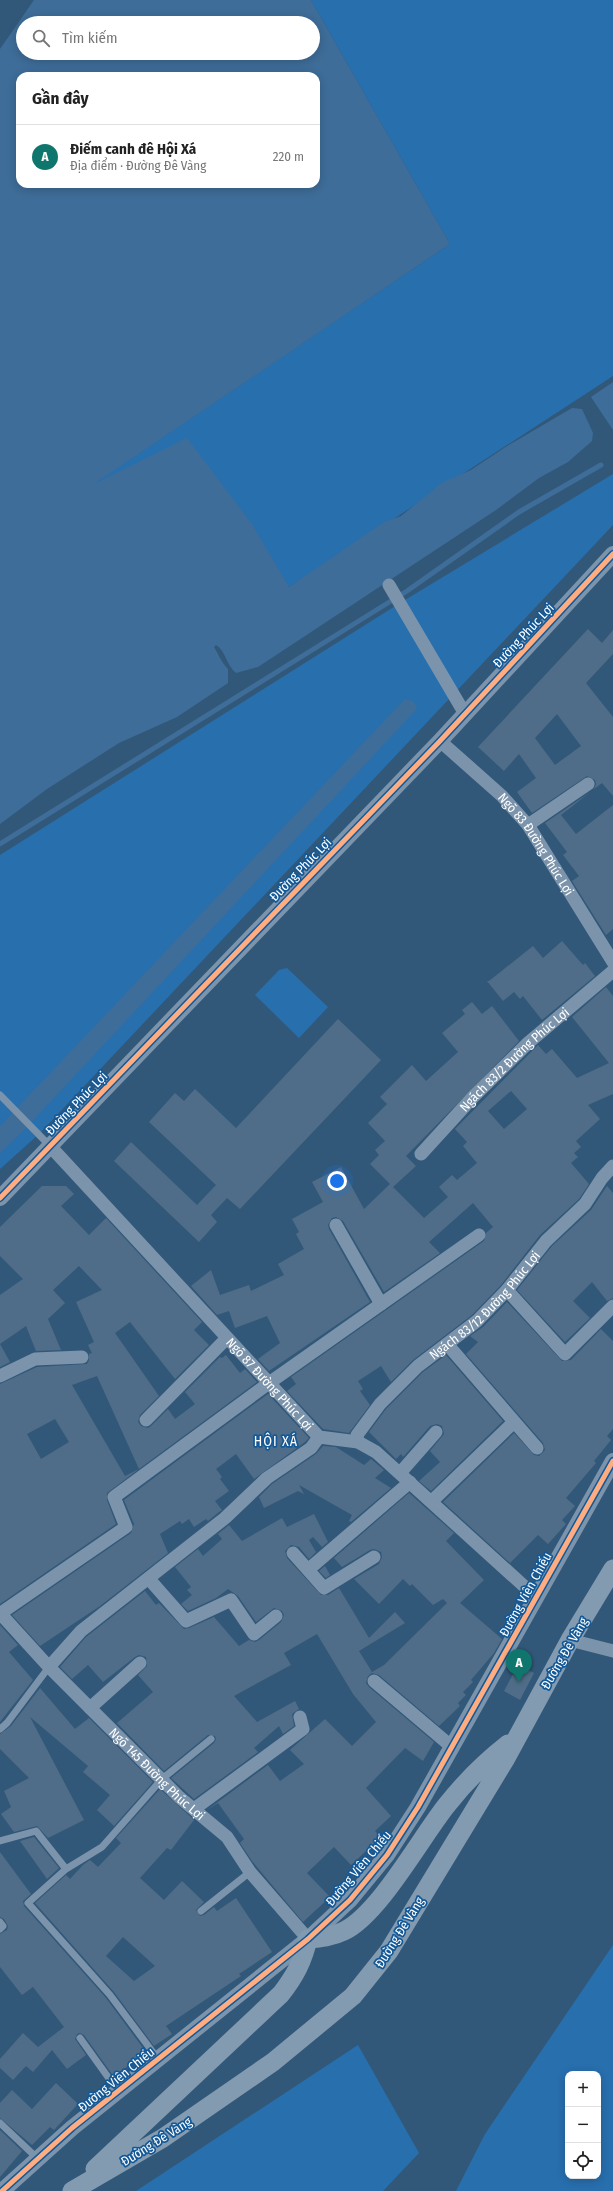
<!DOCTYPE html>
<html lang="vi">
<meta charset="utf-8">
<style>
body{margin:0;font-family:"Fira Sans Condensed",sans-serif;background:#f6f6f6;color:#222}
.controls{position:absolute;right:12px;bottom:12px;display:grid;overflow:hidden;border-radius:8px;box-shadow:0 2px 10px #0003}
.controls button{width:36px;height:36px;display:grid;place-items:center;padding:0;border:0;border-bottom:1px solid #e0e0e0;background:#fff;color:#222;font:20px sans-serif}
.you{position:absolute;left:337px;top:1181px;width:14px;height:14px;margin:-10px;border:3px solid #fff;border-radius:50%;background:#1a73e8;box-shadow:0 0 0 6px #1a73e833}
.badge{display:grid;place-items:center;width:26px;height:26px;border-radius:50%;background:#0f766e;color:#fff;font-size:13px;font-weight:700}
.pin{position:absolute;translate:-50% -33px;filter:drop-shadow(0 1px 2px #0008)}
.pin::after{content:'';position:absolute;top:21px;width:14px;height:12px;background:inherit;clip-path:polygon(0 0,100% 0,50% 100%)}
.list{margin:0;padding:0;list-style:none}
h2{display:flex;justify-content:space-between;align-items:center;height:52px;margin:0;padding:0 16px;font-size:17px}
h2 small{font-size:13px;font-weight:400;color:#767676}
.list li{display:grid;grid-template-columns:26px 1fr auto;gap:12px;align-items:center;box-sizing:border-box;height:64px;padding:0 16px;border-top:1px solid #e0e0e0}
.list b{display:block;font-size:15px;white-space:nowrap}
.list p{margin:0;font-size:13px;white-space:nowrap;color:#767676}
.list em{font-size:13px;font-style:normal;color:#767676}
.icon{flex:none;width:22px;height:22px;fill:none;stroke:currentColor;stroke-width:2;stroke-linecap:round;stroke-linejoin:round}
.map{position:relative;flex:none;width:613px;height:2191px;overflow:hidden}
.search{position:absolute;background:#fff;box-shadow:0 2px 10px #0003;left:16px;top:16px;width:304px;height:44px;display:flex;align-items:center;gap:10px;box-sizing:border-box;padding:0 14px;border-radius:22px;color:#767676;font-size:15px}
.panel{position:absolute;background:#fff;box-shadow:0 2px 10px #0003;left:16px;top:72px;width:304px;height:116px;border-radius:12px}
.map>svg:first-child{display:block}
.green{fill:#286fae;fill-rule:evenodd}
.water{fill:#3e6d99;fill-rule:evenodd}
.lines{fill:none;stroke-linecap:round;stroke-linejoin:round}
.stream{stroke:#3e6d99;stroke-width:5}
.building{fill:#4f6d88;fill-rule:evenodd}
.service{stroke:#7c94ab;stroke-width:7}
.minor{stroke:#7c94ab;stroke-width:13}
.tertiary{stroke:#7c94ab;stroke-width:16}
.secondary{stroke:#839bb0;stroke-width:19}
.cycleway-casing{stroke:#145997;stroke-width:8}
.cycleway{stroke:#ffac80;stroke-width:5}
.labels{text-anchor:middle;stroke-width:3.5;stroke-linejoin:round;paint-order:stroke}
.street-label{font-size:13px;fill:#fff;stroke:#145997}
.neighbourhood-label{font-size:14px;letter-spacing:1px;fill:#fff;stroke:#145997}
</style>
<div class="map">
<svg width="613" height="2191" viewBox="0 0 613 2191">
<rect width="100%" height="100%" fill="#325879"/>
<path class="green" d="M311,0H613V376L289,587L90,486L450,244Z
M613,474V525L39,1134L0,1169V855L400,603Z
M287,968L328,1007L299,1038L255,995L279,970Z
M613,1945V2191H456L485,2134ZM568,2074H598V2176H568Z
M358,2045L419,2153L383,2191H136Z"/>
<path class="water" d="M34,0H311L450,244L94,484L187,438L252,524L289,587L384,522L401,516L443,482L471,470L507,446L572,408L582,409L593,433L592,441L568,462L539,478L496,510L258,667L236,673C226,665 226,651 216,645L214,647C219,655 221,662 228,669V683L177,717L119,743L47,789L0,824V49ZM23,23H313V53H23ZM20,76H316V184H20Z
M613,382V430L591,397Z
M405,699L413,701L417,707L415,711L25,1129L0,1153V1126Z"/>
<g class="lines">
<path class="stream" d="M0,844L407,591L519,512L601,465"/>
</g>
<path class="building" d="M588,629L602,643L613,630V654L586,683L613,717V796L602,783L594,789L596,784L595,780L587,776L532,813L517,792L536,778L519,754L504,771L478,747ZM557,714L581,746L555,765L535,738Z
M589,793L561,815L576,834L613,805V929L606,935L572,881L579,876L563,855L567,852L545,823Z
M562,941L583,965L585,963L595,976L542,1020L523,996L520,999L514,992L503,1001L487,981H489L533,946L543,958Z
M606,987L613,996V1094L588,1105L600,1119L576,1141L581,1147L574,1153L578,1157L571,1163L589,1184L579,1199L540,1235L501,1285L472,1315L413,1360L391,1382L381,1366L358,1381L363,1389L360,1391L370,1405L349,1433L323,1429L287,1391L296,1384L291,1377L484,1241L486,1233L493,1227L473,1203L429,1242L440,1253L384,1292L343,1221L336,1217L332,1218L328,1225L329,1229L370,1302L269,1371L258,1359L280,1343L267,1316L235,1328L229,1311L217,1315L191,1286L211,1270L220,1295L249,1285L251,1291L284,1275L278,1264L304,1249L296,1234L299,1232L292,1219L323,1202L312,1182L341,1167L364,1209L390,1184L370,1164L379,1155L375,1150L385,1141L368,1123L387,1104L380,1097L412,1065L426,1081L458,1052L442,1033L465,1014L462,1010L472,1002L482,1014L492,1006L519,1041L406,1156L416,1166L393,1187L424,1218L448,1197L439,1187L452,1175L457,1180L477,1163L463,1146L467,1142L455,1129L538,1045L546,1054L552,1049L577,1078L609,1063L572,1017ZM511,1091L527,1109L504,1129L488,1111Z
M338,1019L381,1060L240,1209L227,1198L211,1215L217,1222L199,1242L114,1161L131,1142L197,1205L216,1185L149,1122L175,1093L184,1101L195,1089L236,1128Z
M42,1186H66L74,1194L61,1206L89,1235L106,1218L202,1322L194,1330L209,1345L175,1379L130,1322L115,1333L159,1396L140,1415L138,1422L141,1426L148,1428L151,1426L168,1409L175,1419L195,1404L185,1392L220,1357L222,1358L226,1355L240,1373L245,1369L257,1382L139,1469L97,1376L72,1385L125,1476L139,1469L107,1493V1500L116,1524L0,1604V1384L37,1367L87,1364L89,1360V1354L92,1353L88,1345L94,1342L76,1302L102,1290L79,1266L53,1290L65,1303L48,1319L61,1350L36,1351L26,1326L0,1344L10,1362L0,1367V1295L23,1279L0,1256V1227ZM55,1419L69,1442L41,1459L27,1434Z
M607,1186L613,1193V1298L607,1301L592,1282L573,1301L590,1318L565,1342L517,1290L552,1246L591,1210Z
M507,1302L562,1361L571,1360L601,1329L613,1341V1429L607,1436L611,1440L594,1461L596,1463L566,1498L575,1506L562,1520L566,1524L548,1544L538,1535L510,1563L443,1502L514,1433L534,1455L539,1456L545,1450L543,1443L466,1354L478,1342L470,1336L483,1327Z
M446,1355L503,1421L431,1491L419,1481L440,1462L430,1451L444,1434L442,1426L437,1424L430,1426L405,1455L403,1457L401,1454L396,1459L369,1432L386,1409L423,1372Z
M268,1394L309,1438L305,1442L254,1479L236,1454L216,1469L222,1477L220,1479L229,1491L215,1501L222,1510L219,1512L208,1521L206,1519L194,1527L189,1519L182,1524L180,1521L160,1534L168,1553L100,1606L40,1646L12,1615L131,1533L134,1524L124,1500Z
M323,1446L336,1447L364,1465L371,1459L384,1470L375,1478L391,1488L351,1522L349,1521L352,1515L299,1485L304,1494L298,1491L264,1508L259,1497L272,1484L316,1454Z
M409,1493L454,1533L446,1541L484,1580L460,1603L502,1639L494,1653L471,1680L473,1682L463,1692L466,1695L458,1703L460,1706L439,1726L379,1675L372,1673L368,1676L366,1683L369,1687L434,1742L423,1761L405,1748L366,1788L391,1816L375,1831L381,1837L351,1865L334,1847L307,1873L330,1897L303,1922L252,1861L240,1843L244,1839L218,1803L207,1810L268,1765L280,1781L304,1764L290,1750L325,1719L352,1746L376,1722L353,1694L317,1634L284,1653L291,1665L234,1696L257,1722L295,1701L299,1709L292,1714L294,1726L283,1734L279,1726L254,1748L258,1752L194,1799L171,1778L214,1743L216,1739L215,1736L208,1735L164,1771L117,1723L153,1692L138,1675L147,1666L146,1657L139,1655L135,1657L103,1682L88,1665L72,1679L60,1667L86,1637L145,1591L156,1605L159,1603L184,1629L189,1628L214,1617L239,1646L249,1640L255,1642L259,1640L281,1622L284,1615L282,1611L274,1608L256,1622L238,1596L228,1589L216,1598L188,1611L181,1604L192,1595L187,1590L191,1587L175,1567L198,1549L203,1556L222,1539L218,1534L229,1525L242,1541L282,1518L287,1527L314,1514L328,1542L322,1547L313,1537L309,1540L316,1552L309,1559L299,1547L291,1545L285,1551L287,1558L321,1595H328L339,1588L369,1638L395,1612L405,1623L359,1651L372,1672L384,1665L447,1603L443,1599L433,1605L412,1584L410,1586L403,1579L379,1604L354,1579L379,1564L382,1557L381,1552L374,1549L370,1550L342,1567L334,1558Z
M325,1566L330,1575L326,1578L319,1571Z
M0,1625L18,1645L9,1652L33,1680L0,1722Z
M518,1665L534,1673L520,1700L504,1691Z
M40,1688L75,1729L89,1718L153,1782L114,1826L97,1810L110,1795L83,1772L88,1766L30,1717L84,1820L48,1838L37,1826L14,1832L1,1814L11,1807L4,1791L29,1778L0,1749V1734L11,1726Z
M160,1789L194,1820L171,1850L167,1848L140,1878L164,1900L182,1881L204,1902L196,1910L200,1916L204,1915L214,1907L217,1911L236,1898L272,1952L239,1974L241,1976L166,2026L172,2034L154,2046L114,1992L35,1903L66,1875L70,1879L83,1865L90,1860L98,1867L121,1843L116,1838ZM123,1937L155,1966L134,1981L106,1956Z
M34,1837L59,1868L47,1879L20,1841Z
M0,1852L31,1894L23,1901L24,1906L106,1998L146,2052L114,2077L84,2035L80,2033L77,2034L75,2039L86,2055L67,2069L52,2050L33,2072L26,2066L13,2080L0,2068V2059L23,2033L38,2047L64,2027L33,1987L22,1995L0,1967V1934L7,1930L8,1926L4,1919L0,1917Z
M56,2083L78,2104L54,2130L50,2127L32,2145L0,2118V2103L12,2090L32,2109Z
M0,2130L22,2151L0,2177Z"/>
<g class="lines">
<path class="service" d="M0,1095L50,1146
M0,1729L7,1723L49,1667
M0,1841L36,1831L66,1869L102,1847L162,1779L211,1739
M66,1869L28,1903L110,1995L158,2059
M201,1911L250,1872
M0,1922L3,1926L0,1929
M80,2038L118,2091
M0,2123L37,2158"/>
<g class="minor">
<path d="M389,585L465,714"/>
<path id="s1" d="M440,741L502,796L528,825L613,962"/>
<path d="M528,825L588,784"/>
<path id="s2" d="M50,1146L319,1437L358,1442L376,1452L525,1587L538,1595"/>
<path id="s3" d="M421,1154L473,1097L528,1043L613,971"/>
<path d="M336,1225L381,1304"/>
<path d="M507,1290L565,1354L613,1306"/>
<path d="M447,1344L537,1448"/>
<path d="M0,1376L35,1359L82,1357"/>
<path d="M146,1420L227,1338"/>
<path id="s4" d="M358,1442L357,1435L380,1404L418,1366L477,1321L507,1290L546,1241L585,1204L602,1178L613,1166"/>
<path d="M400,1473L436,1432"/>
<path d="M432,1501L514,1422"/>
<path d="M293,1553L324,1588L374,1557"/>
<path d="M309,1569L410,1482"/>
<path d="M149,1579L186,1621L231,1600L254,1634L276,1616"/>
<path id="s5" d="M0,1613L49,1667L179,1797L227,1837L250,1872L308,1939"/>
<path d="M1,1613L126,1527L114,1497L269,1383L479,1235"/>
<path d="M570,1640L613,1651"/>
<path d="M49,1667L81,1631L225,1518L267,1478L311,1448L319,1437"/>
<path d="M374,1681L452,1747"/>
<path d="M90,1708L140,1663"/>
<path d="M194,1809L303,1729L300,1717"/>
</g>
<path class="tertiary" d="M0,1198L440,741L613,554
M2,2191L72,2128L308,1939L350,1900L387,1855L418,1807L613,1461"/>
<path class="secondary" d="M95,2169L281,1994C295,1976 303,1961 308,1939C320,1938 332,1937 344,1931C379,1914 420,1839 446,1806C464,1783 485,1762 508,1744
M72,2191L163,2138L273,2062L353,1996L389,1951L506,1758L570,1640L613,1569"/>
<defs>
<path id="cycleway" d="M0,1198L440,741L613,554
M2,2191L72,2128L308,1939L350,1900L387,1855L418,1807L613,1461"/>
</defs>
<use href="#cycleway" class="cycleway-casing"/>
<use href="#cycleway" class="cycleway"/>
</g>
<g class="labels">
<g class="street-label">
<text transform="translate(523 635) rotate(-47)" y="5">Đường Phúc Lợi</text>
<text dy="5" stroke="none"><textPath href="#s1" startOffset="142">Ngõ 83 Đường Phúc Lợi</textPath></text>
<text transform="translate(300 869) rotate(-46)" y="5">Đường Phúc Lợi</text>
<text dy="5" stroke="none"><textPath href="#s3" startOffset="133">Ngách 83/2 Đường Phúc Lợi</textPath></text>
<text transform="translate(76 1103) rotate(-46)" y="5">Đường Phúc Lợi</text>
<text dy="5" stroke="none"><textPath href="#s4" startOffset="190">Ngách 83/12 Đường Phúc Lợi</textPath></text>
<text dy="5" stroke="none"><textPath href="#s2" startOffset="324">Ngõ 87 Đường Phúc Lợi</textPath></text>
<text transform="translate(525 1594) rotate(-61)" y="5">Đường Viên Chiếu</text>
<text transform="translate(564 1653) rotate(-60)" y="5">Đường Đê Vàng</text>
<text dy="5" stroke="none"><textPath href="#s5" startOffset="225">Ngõ 145 Đường Phúc Lợi</textPath></text>
<text transform="translate(358 1868) rotate(-50)" y="5">Đường Viên Chiếu</text>
<text transform="translate(399 1932) rotate(-58)" y="5">Đường Đê Vàng</text>
<text transform="translate(116 2079) rotate(-39)" y="5">Đường Viên Chiếu</text>
<text transform="translate(156 2141) rotate(-32)" y="5">Đường Đê Vàng</text>
</g>
<g class="neighbourhood-label">
<text x="276" y="1446">HỘI XÁ</text>
</g>
</g>
</svg>
<div class="controls">
<button>+</button>
<button>−</button>
<button><svg class="icon" aria-label="locate" viewBox="0 0 24 24"><circle cx="12" cy="12" r="6"/><path d="M12 2v4M12 18v4M2 12h4M18 12h4"/></svg></button>
</div>
<div class="you"></div>
<div class="pin badge" style="left:519px;top:1682px">A</div>
<div class="search"><svg class="icon" aria-label="search" viewBox="0 0 24 24"><circle cx="10" cy="10" r="6"/><path d="M15 15l6 6"/></svg>Tìm kiếm</div>
<section class="panel">
<h2>Gần đây<small></small></h2>
<ul class="list">
<li><span class="badge">A</span><div><b>Điếm canh đê Hội Xá</b><p>Địa điểm · Đường Đê Vàng</p></div><em>220 m</em></li>
</ul>
</section>
</div>
